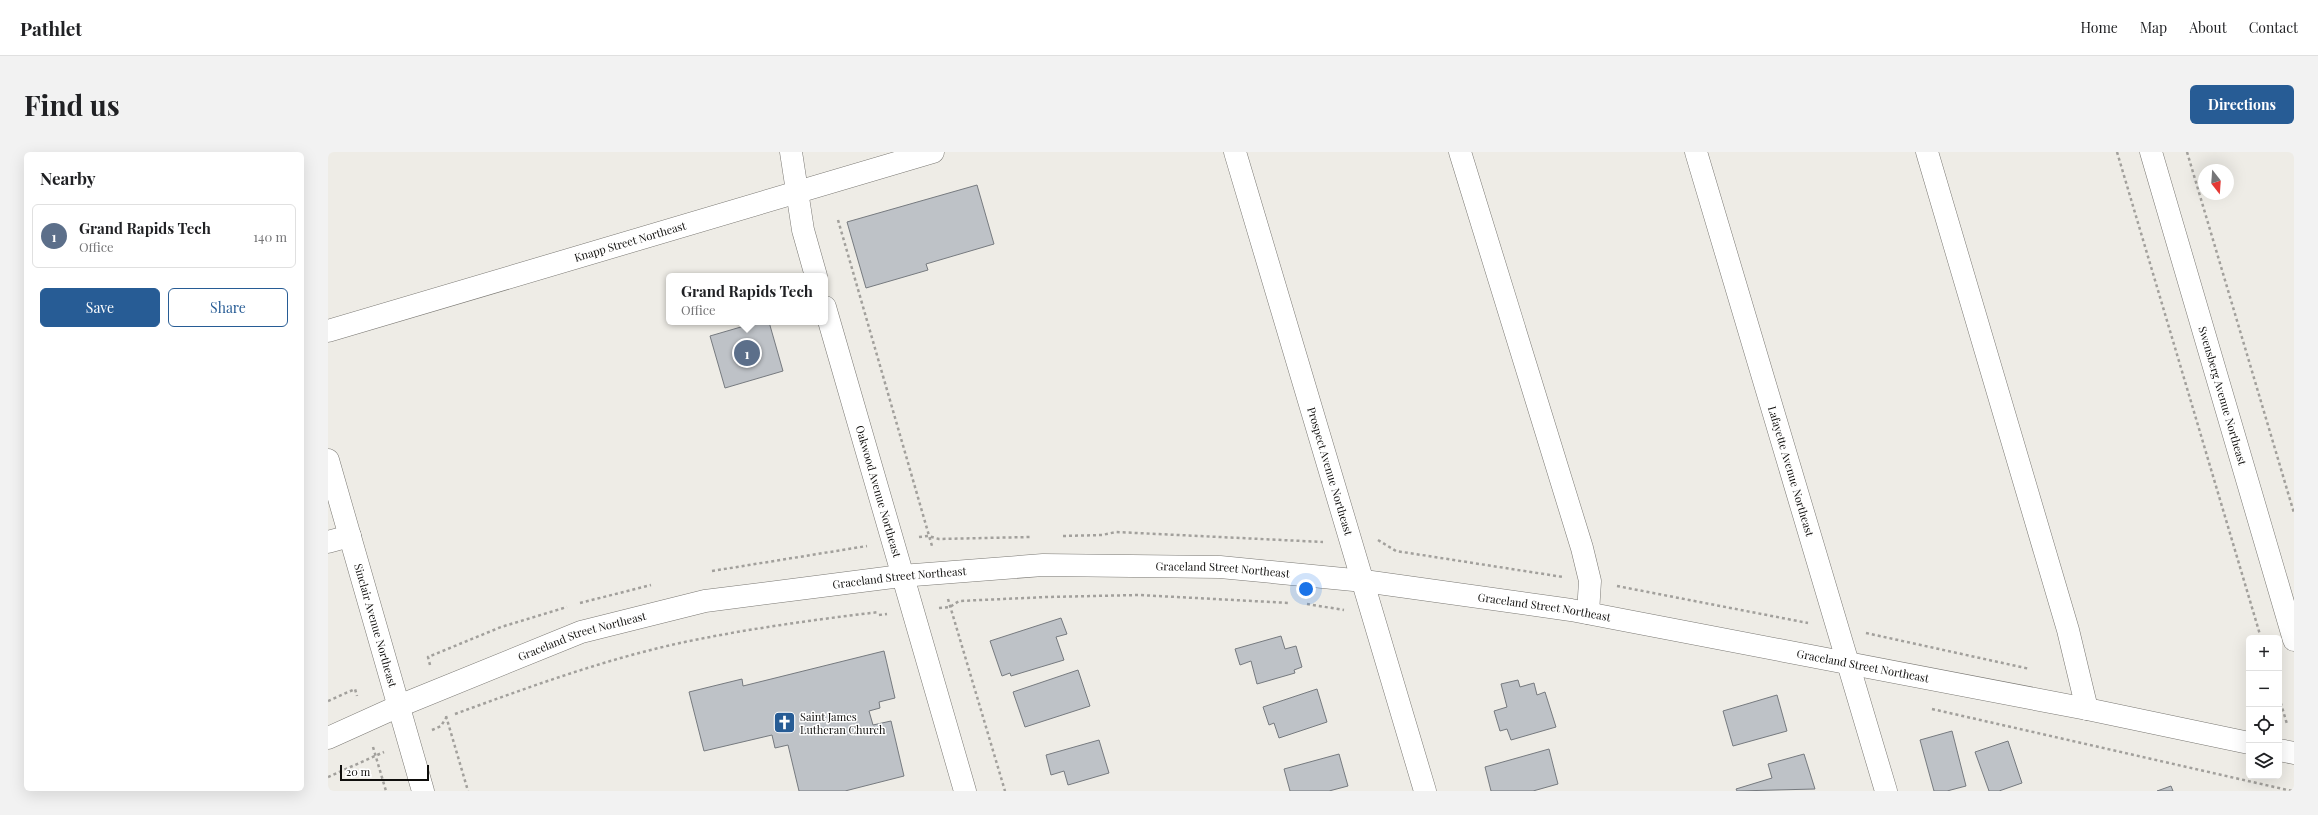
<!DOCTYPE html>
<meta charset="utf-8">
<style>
body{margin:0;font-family:"Playfair Display",serif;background:#f2f2f2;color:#202124}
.controls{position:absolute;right:12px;bottom:12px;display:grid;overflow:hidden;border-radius:6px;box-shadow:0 4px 16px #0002}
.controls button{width:36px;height:36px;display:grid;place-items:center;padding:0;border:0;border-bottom:1px solid #e0e0e0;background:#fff;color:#202124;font:20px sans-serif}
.compass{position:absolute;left:1870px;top:12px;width:36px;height:36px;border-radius:50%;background:#fff;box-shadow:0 4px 16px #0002;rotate:163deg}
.scale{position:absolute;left:12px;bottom:10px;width:89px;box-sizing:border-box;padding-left:4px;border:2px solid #0f0e0c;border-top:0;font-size:11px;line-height:14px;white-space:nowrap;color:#0f0e0c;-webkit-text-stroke:3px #fff;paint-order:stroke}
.you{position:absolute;left:978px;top:437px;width:14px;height:14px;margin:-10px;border:3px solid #fff;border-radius:50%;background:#1a73e8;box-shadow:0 0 0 6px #1a73e833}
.badge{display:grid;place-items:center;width:26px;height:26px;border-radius:50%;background:#275c95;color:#fff;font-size:13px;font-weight:700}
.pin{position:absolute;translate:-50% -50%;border:2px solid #fff;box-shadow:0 1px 4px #0006}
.popup{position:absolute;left:338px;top:121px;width:162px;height:52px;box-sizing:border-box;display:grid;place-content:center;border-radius:6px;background:#fff;filter:drop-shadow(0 1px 3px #0005);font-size:13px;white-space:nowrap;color:#757577}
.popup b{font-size:15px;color:#202124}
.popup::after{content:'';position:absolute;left:50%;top:100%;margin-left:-8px;border:8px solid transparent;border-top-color:#fff}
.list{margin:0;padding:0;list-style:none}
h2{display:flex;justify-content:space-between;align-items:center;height:52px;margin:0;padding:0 16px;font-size:17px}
h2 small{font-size:13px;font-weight:400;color:#757577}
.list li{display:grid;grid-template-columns:26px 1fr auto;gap:12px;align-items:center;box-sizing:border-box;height:64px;margin:0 8px 8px;padding:0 8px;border:1px solid #e0e0e0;border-radius:6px}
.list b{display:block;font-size:15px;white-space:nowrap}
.list p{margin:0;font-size:13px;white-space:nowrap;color:#757577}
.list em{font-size:13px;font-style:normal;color:#757577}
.actions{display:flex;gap:8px;padding:12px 16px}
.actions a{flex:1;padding:9px 0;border:1px solid #275c95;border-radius:6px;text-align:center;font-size:14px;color:#275c95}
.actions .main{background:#275c95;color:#fff}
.icon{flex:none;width:22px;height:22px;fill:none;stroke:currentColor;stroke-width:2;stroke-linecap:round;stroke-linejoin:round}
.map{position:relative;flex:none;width:1966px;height:639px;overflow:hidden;border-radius:6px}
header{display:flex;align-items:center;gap:24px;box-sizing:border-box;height:56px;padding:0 20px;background:#fff;border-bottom:1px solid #e0e0e0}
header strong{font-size:19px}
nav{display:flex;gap:22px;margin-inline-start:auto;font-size:14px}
.intro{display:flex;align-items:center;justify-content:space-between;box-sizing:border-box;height:96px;padding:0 24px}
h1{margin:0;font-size:28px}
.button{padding:10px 18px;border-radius:6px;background:#275c95;color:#fff;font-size:14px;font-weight:700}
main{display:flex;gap:24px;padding:0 24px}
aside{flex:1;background:#fff;border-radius:6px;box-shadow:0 4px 16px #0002}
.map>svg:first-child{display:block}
.building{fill:#bec2c7;stroke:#767a7f}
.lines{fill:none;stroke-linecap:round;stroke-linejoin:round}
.minor-casing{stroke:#7a7873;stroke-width:23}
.path{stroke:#a2a09c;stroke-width:2.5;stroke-dasharray:3 3;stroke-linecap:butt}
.minor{stroke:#fff;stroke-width:22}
.labels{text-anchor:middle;stroke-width:3;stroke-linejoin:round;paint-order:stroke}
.street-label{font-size:11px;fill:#0f0e0c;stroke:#fff}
.poi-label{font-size:11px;fill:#0f0e0c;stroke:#fff;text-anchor:start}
</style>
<header>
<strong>Pathlet</strong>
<nav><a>Home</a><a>Map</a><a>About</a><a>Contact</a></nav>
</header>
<div class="intro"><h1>Find us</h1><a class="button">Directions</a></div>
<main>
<aside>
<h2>Nearby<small></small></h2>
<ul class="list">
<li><span class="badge" style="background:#5c6f8a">1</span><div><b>Grand Rapids Tech</b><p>Office</p></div><em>140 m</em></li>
</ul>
<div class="actions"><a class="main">Save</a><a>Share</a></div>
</aside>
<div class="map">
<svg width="1966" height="639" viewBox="0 0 1966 639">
<rect width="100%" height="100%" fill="#eeece6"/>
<path class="building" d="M649,33L666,92L598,112L600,118L538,136L519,70Z
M430,170H441L455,219L397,236L382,184Z
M733,466L739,482L728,485L736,508L683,524L682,521L674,524L662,489Z
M953,484L957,497L968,494L974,515L966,518L967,521L929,532L923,509L912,513L907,497Z
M556,499L567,546L551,550L552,556L541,559L545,573L563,569L576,624L517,639H471L460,593L447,596L444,583L376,599L361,540L414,527L415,534Z
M750,518L762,554L697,575L685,540Z
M1190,528L1192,535L1206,531L1209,543L1217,540L1228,575L1183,588L1179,577L1172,579L1166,559L1179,555L1173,532Z
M989,537L999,570L951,586L946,571L941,573L935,555Z
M1449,543L1459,579L1405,594L1395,559Z
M1624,579L1638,634L1619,639H1606L1592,588Z
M771,588L781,621L740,633L736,619L723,623L718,603Z
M1680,589L1694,631L1671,639H1661L1647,600Z
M1221,597L1230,632L1205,639H1163L1157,615Z
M1011,602L1020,634L1001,639H962L956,617Z
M1476,602L1487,637L1409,639L1408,637L1444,626L1440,612Z
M1843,634L1845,639H1829Z"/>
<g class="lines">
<defs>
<g id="minor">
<path d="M463,0L475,78L488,124"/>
<path id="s1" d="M907,0L1097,639"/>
<path d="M1132,0L1254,396L1262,429L1260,461"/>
<path id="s2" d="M1368,0L1558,639"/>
<path d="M1599,0L1740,478L1759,557"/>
<path id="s3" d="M1823,0L1966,488"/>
<path id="s4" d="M497,155L637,639"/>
<path id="s5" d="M0,179L605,0"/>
<path id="s6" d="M0,308L95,639"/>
<path d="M0,390L22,384"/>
<path id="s7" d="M0,586L71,554L253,480L377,449L573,424L715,413L892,415L1036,429L1243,458L1759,557L1921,591"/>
<path d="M1951,598L1966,601"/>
</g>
</defs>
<use href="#minor" class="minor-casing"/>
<path class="path" d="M1789,0L1933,486
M1859,0L1966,361
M510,68L604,394
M735,384L774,383L788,380L995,390
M591,385L600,384L611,387L702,385
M1050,388L1068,399L1235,425
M384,419L539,394
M1289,434L1480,471
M620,447L677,639
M252,451L323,433
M979,452L1016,458
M611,456L622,455L631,449L719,445L811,443L962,451
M551,463L559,462
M1538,481L1702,517
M102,513L100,505L173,475L239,455
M1951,545L1959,572
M0,549L27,537L29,544
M1604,557L1964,639
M127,562C201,535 275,508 352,491C418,477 484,468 551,460
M118,564L140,639
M104,578L113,574L118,566
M45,595L58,639
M0,625L56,600"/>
<use href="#minor" class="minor"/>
</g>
<defs>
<symbol id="church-square" viewBox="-11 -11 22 22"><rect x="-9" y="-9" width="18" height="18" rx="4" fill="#275c95" stroke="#fff"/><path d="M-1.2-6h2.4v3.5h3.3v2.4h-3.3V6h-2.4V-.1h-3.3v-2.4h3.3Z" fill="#fff"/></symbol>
</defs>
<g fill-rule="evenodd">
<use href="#church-square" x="444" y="558" width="25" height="25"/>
</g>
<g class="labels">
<g class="street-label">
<text dy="4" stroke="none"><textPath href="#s5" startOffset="315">Knapp Street Northeast</textPath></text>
<text dy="4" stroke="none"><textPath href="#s3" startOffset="254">Swensberg Avenue Northeast</textPath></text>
<text dy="4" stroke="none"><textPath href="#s1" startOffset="333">Prospect Avenue Northeast</textPath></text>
<text dy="4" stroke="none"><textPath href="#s2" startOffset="333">Lafayette Avenue Northeast</textPath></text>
<text dy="4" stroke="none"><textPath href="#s4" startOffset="192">Oakwood Avenue Northeast</textPath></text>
<text dy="4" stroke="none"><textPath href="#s7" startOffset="922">Graceland Street Northeast</textPath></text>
<text dy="4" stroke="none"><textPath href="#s7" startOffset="598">Graceland Street Northeast</textPath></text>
<text dy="4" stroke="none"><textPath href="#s7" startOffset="1246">Graceland Street Northeast</textPath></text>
<text dy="4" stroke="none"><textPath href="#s6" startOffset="172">Sinclair Avenue Northeast</textPath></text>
<text dy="4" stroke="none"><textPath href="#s7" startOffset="274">Graceland Street Northeast</textPath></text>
<text dy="4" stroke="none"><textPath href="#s7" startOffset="1570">Graceland Street Northeast</textPath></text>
</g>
<g class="poi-label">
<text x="472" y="569">Saint James<tspan x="472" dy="13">Lutheran Church</tspan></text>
</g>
</g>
</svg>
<div class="controls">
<button>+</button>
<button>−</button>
<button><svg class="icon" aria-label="locate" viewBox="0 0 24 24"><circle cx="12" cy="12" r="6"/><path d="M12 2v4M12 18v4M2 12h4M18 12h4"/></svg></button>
<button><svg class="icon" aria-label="layers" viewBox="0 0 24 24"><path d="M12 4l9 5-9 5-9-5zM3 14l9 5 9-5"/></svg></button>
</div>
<svg class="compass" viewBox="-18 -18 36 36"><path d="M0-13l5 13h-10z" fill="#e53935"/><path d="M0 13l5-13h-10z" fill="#757577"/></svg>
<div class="scale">20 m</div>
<div class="you"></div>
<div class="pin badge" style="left:419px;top:201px;background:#5c6f8a">1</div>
<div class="popup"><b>Grand Rapids Tech</b>Office</div>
</div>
</main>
